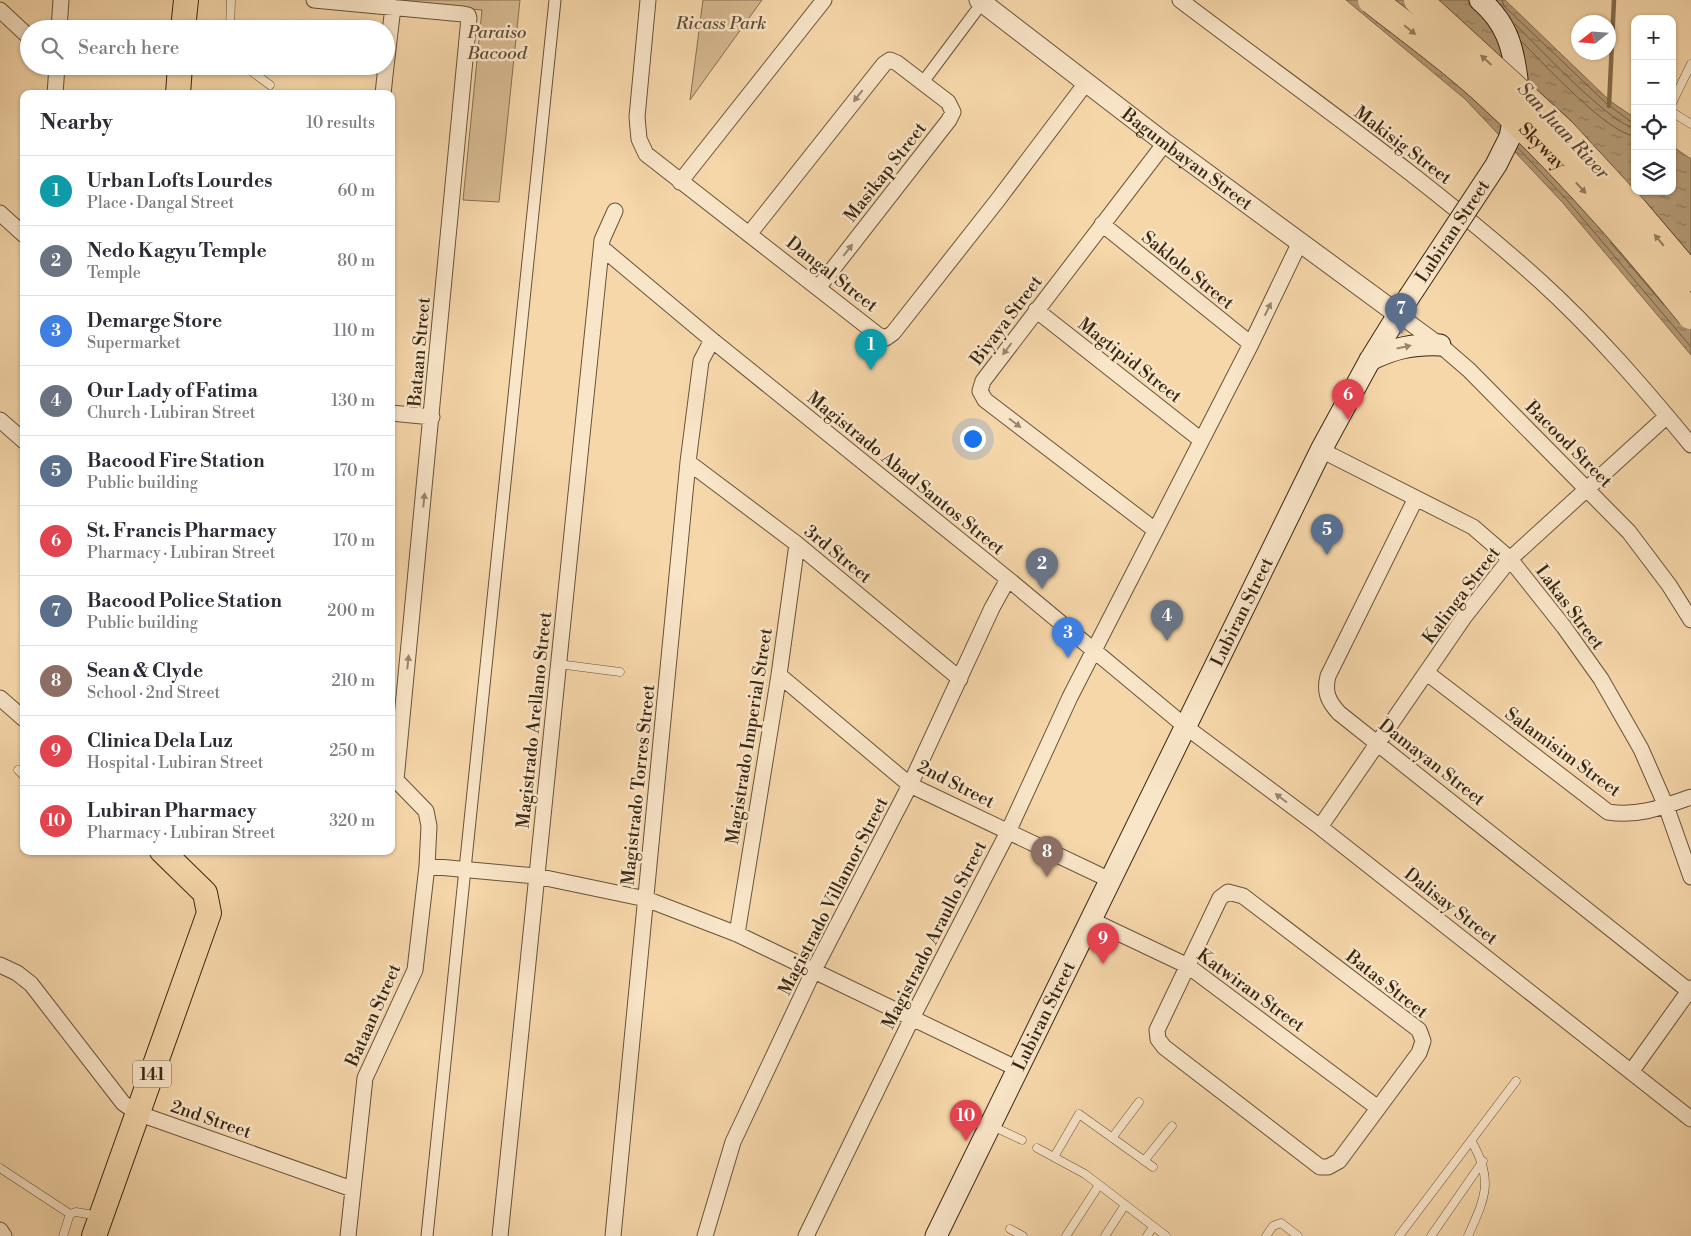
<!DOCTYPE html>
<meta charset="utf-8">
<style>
body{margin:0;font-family:"Libre Bodoni",serif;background:#f2f2f3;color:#2b2b33}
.controls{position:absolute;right:15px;top:15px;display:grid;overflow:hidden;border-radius:10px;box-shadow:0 1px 4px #0004}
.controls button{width:45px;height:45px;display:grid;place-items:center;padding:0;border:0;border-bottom:1px solid #e1e1e2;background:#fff;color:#2b2b33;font:25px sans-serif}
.compass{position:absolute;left:1571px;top:15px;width:45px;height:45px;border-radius:50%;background:#fff;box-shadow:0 1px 4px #0004;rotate:253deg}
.you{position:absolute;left:972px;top:438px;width:18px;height:18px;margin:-12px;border:4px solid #fff;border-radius:50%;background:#1a73e8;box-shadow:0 0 0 8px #1a73e833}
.badge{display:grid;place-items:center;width:32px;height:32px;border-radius:50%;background:#0f766e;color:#fff;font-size:16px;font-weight:700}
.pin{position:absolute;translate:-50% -41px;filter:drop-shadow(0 1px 2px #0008)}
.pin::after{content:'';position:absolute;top:26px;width:18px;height:15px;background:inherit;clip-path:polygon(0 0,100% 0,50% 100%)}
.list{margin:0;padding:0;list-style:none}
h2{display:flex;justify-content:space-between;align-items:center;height:65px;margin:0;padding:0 20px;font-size:21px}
h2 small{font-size:16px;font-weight:400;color:#7c7c81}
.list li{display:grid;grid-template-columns:32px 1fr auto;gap:15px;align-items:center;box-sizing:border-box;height:70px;padding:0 20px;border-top:1px solid #e1e1e2}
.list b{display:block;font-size:19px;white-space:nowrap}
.list p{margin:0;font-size:16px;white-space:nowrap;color:#7c7c81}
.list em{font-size:16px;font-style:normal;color:#7c7c81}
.icon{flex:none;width:28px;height:28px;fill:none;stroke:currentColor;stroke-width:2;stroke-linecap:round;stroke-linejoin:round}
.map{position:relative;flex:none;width:1691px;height:1236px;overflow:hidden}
.search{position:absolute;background:#fff;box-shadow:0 1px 4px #0004;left:20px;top:20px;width:375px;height:55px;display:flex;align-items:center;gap:12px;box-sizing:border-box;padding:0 18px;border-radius:28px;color:#7c7c81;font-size:19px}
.panel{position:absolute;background:#fff;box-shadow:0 1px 4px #0004;left:20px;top:90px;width:375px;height:765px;border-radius:10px}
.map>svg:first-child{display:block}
.park{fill:#d6b990;stroke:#867052}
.water{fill:url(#water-ripples);stroke:#836d4f}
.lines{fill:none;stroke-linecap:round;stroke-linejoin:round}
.shore{stroke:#766146;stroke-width:1}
.stream{stroke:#836d4f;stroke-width:4.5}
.service-casing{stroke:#67533a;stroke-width:9}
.pedestrian-casing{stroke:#67533a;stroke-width:13}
.minor-casing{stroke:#67533a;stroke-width:17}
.tertiary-casing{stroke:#67533a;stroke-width:21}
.secondary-casing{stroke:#372714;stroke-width:23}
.primary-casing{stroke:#372714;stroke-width:26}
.service{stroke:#f9e5c8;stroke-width:8}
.pedestrian{stroke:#f9e5c8;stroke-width:11}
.minor{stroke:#f9e5c8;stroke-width:15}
.tertiary{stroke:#f9e5c8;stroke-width:19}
.secondary{stroke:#f9e5c8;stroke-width:21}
.primary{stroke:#f6d7aa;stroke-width:24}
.secondary-bridge-casing{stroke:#372714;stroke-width:23;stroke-linecap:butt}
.motorway-bridge-casing{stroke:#372714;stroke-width:29;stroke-linecap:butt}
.secondary-bridge{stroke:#f9e5c8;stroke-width:21}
.motorway-bridge{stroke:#f6d7aa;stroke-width:28}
.oneway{fill:#967f5f}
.oneway2{fill:#98866e}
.labels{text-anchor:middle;stroke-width:5;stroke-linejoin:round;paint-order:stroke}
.shield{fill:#f9e5c8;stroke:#71604a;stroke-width:1}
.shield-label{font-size:16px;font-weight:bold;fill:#372714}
.park-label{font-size:18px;font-style:italic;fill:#5f4c33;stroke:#f9e5c8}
.street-label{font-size:18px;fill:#372714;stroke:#f9e5c8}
.water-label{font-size:19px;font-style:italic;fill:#5d4a32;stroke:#f9e5c8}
</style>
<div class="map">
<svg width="1691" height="1236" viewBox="0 0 1691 1236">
<defs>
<pattern id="water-ripples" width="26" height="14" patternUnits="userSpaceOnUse" patternTransform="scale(1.25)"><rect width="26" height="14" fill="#b59b77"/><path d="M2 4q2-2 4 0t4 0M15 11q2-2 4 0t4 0" fill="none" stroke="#947e60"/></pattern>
</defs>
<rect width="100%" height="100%" fill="#f6d7aa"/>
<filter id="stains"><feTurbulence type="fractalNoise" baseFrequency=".004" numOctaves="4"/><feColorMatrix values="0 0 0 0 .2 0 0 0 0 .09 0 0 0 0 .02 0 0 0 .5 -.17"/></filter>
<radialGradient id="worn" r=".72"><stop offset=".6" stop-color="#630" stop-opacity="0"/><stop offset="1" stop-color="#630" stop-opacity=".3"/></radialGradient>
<path class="park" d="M401,0H520L499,202L463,200L482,10L401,3Z
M703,0H762L690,100Z"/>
<path class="water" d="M1346,0H1505L1610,101L1635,118V191H1672V146L1691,159V355L1563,203L1465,99Z"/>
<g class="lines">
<path class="shore" d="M1502,0L1504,6L1607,104L1630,121L1635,122
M1515,24C1535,44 1613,127 1635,128
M1522,42C1542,62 1609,135 1635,136
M1518,148L1567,200L1691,347
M1610,242L1664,305"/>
<path class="stream" d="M1609,106L1614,0"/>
<defs>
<path id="service" d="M230,29L231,0
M244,66L270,85
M1672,103L1691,64
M1672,112L1691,124
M558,664L620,672
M18,770L24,776
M992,1126L1022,1140
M1112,1138L1139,1102
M1037,1148L1085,1174L1166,1236
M1054,1157L1079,1114L1153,1167
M1144,1161L1172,1126
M0,1168L70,1214
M1010,1229L1023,1236
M63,1236L70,1214L76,1212L99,1216
M1066,1236L1099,1185
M1105,1236L1125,1205
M1147,1236L1153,1227
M1266,1236L1273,1226L1281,1223L1298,1236
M1399,1236L1516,1081
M1431,1236L1483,1161
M1468,1236C1485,1198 1494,1181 1472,1142"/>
<path id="pedestrian" d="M923,82L982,3
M427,1236L555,0"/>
<path id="minor" d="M314,0L463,14L468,15L469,18L396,780
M648,0L637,117L639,139L646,154L878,335L886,338L893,333L997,201L1086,83
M1180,0C1301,92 1427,179 1540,281C1595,331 1644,388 1691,445
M0,10L29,37
M59,29L61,0
M386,66L393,7
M55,94L57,66
M383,94L386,66
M680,182L824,0
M0,213L24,235
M1102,224L1251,344
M750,233L884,64L890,60L897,63L948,102L953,112L949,120L818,288
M602,248L712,340L1008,579L1186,727L1320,827L1691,1119
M1036,310L1201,440
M1399,315L1440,345L1469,370L1629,532L1669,585L1691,620
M391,413L432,417
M0,420L24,441
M1321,450L1473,527L1510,559L1564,627L1601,679L1641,749L1666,806L1691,877
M688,462L797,544L960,679
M1416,498L1328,676C1324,692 1328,701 1339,713L1689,991
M1155,530L985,400L980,391L983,381L1165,143
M1427,673L1608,812C1638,817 1663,807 1691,797
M779,675L910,785L1110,880
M0,698L24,719
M1320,827L1465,616L1510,559L1667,416
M427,866L536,876L646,899L737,934L1018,1069
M1228,892L1243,896L1419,1030L1423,1041L1419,1053L1339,1161L1328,1167H1320L1164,1047L1158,1039L1157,1030L1220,898Z
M1091,920L1188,966L1378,1108
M737,934L779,675L797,544
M0,965L17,973L31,984L123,1103L137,1113L352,1189
M1631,1072L1691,988
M0,1230L4,1236
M348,1236L365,1078L415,970L427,866L429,826L426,811L391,775
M500,1236L602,240L615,211
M613,1236L688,462L701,361L712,340
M705,1236L733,1142L814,970L910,785L992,608L1008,579
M806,1236L912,1018L1008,832L1070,697L1251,344L1299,244"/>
<g id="tertiary">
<path id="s1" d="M979,0L1165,143L1399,315"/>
</g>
<g id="secondary">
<path d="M1480,0C1506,22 1513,46 1517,79"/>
<path d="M1370,360C1394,348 1413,344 1440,345"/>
<path id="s2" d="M936,1236L1321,450L1370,360L1409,297"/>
</g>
<path id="primary" d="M183,29L186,0
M178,94L180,66
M94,1236L209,913L205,893L162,851"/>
</defs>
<use href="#service" class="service-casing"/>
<use href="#pedestrian" class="pedestrian-casing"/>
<use href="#minor" class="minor-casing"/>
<use href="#tertiary" class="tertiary-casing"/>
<use href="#secondary" class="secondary-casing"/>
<use href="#primary" class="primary-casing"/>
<use href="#service" class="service"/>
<use href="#pedestrian" class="pedestrian"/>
<use href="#minor" class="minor"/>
<use href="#tertiary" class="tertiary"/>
<use href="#secondary" class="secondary"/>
<use href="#primary" class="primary"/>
<defs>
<g id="secondary-bridge">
<path id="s3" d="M1409,297L1496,165L1510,137L1516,107"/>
</g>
<g id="motorway-bridge">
<path id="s4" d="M1372,0C1409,29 1448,57 1482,88C1558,157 1627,235 1691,315"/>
<path d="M1418,0L1562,132L1634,210L1691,277"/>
</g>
</defs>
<use href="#secondary-bridge" class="secondary-bridge-casing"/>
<use href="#motorway-bridge" class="motorway-bridge-casing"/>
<use href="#secondary-bridge" class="secondary-bridge"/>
<use href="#motorway-bridge" class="motorway-bridge"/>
</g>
<defs><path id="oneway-solid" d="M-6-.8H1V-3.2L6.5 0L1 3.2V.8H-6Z" transform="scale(1.25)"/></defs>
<g class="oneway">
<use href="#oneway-solid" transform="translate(1410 30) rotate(39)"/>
<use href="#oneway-solid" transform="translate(1486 60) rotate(-138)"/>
<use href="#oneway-solid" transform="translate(1581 188) rotate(47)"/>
<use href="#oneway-solid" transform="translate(1659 240) rotate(-130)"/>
</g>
<g class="oneway2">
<use href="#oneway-solid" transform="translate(858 96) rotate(128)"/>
<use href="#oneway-solid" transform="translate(848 250) rotate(-52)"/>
<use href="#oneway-solid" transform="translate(1268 309) rotate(-64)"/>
<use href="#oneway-solid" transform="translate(1404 347) rotate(-12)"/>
<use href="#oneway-solid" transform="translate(1007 349) rotate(127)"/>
<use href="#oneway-solid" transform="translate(1015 423) rotate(37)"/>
<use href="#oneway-solid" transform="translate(424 500) rotate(-84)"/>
<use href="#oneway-solid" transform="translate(408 662) rotate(-84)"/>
<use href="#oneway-solid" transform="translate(1281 798) rotate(-143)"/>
</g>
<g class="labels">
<rect class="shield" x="133" y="1060.5" width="38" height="27" rx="4"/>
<g class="shield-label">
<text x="152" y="1080">141</text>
</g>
<g class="park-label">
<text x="721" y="29">Ricass Park</text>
<text x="497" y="38">Paraiso<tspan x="497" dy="21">Bacood</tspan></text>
</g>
<g class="street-label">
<text transform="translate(1403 145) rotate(37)" y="6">Makisig Street</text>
<text dy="6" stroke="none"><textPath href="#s4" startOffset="225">Skyway</textPath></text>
<text dy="6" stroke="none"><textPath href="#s1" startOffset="262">Bagumbayan Street</textPath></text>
<text transform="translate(885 172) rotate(-52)" y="6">Masikap Street</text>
<text dy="6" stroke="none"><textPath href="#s3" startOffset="79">Lubiran Street</textPath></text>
<text transform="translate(1188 270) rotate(39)" y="6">Saklolo Street</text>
<text transform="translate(832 274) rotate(38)" y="6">Dangal Street</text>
<text transform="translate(1006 320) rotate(-53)" y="6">Biyaya Street</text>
<text transform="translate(419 352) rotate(-85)" y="6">Bataan Street</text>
<text transform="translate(1130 360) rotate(38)" y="6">Magtipid Street</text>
<text transform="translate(1569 444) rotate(45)" y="6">Bacood Street</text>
<text transform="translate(906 473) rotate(39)" y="6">Magistrado Abad Santos Street</text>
<text transform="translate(838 554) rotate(39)" y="6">3rd Street</text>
<text transform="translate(1461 595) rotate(-53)" y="6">Kalinga Street</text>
<text transform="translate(1570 607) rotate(53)" y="6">Lakas Street</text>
<text dy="6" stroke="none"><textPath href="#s2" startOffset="695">Lubiran Street</textPath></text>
<text transform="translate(534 720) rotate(-84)" y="6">Magistrado Arellano Street</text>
<text transform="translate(749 736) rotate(-81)" y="6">Magistrado Imperial Street</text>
<text transform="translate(1563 752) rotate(36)" y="6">Salamisim Street</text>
<text transform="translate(1432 762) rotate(38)" y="6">Damayan Street</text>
<text transform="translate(956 784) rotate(27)" y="6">2nd Street</text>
<text transform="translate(638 785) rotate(-84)" y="6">Magistrado Torres Street</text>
<text transform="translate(833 896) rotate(-63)" y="6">Magistrado Villamor Street</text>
<text transform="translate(1451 906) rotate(38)" y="6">Dalisay Street</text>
<text transform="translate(934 935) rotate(-63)" y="6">Magistrado Araullo Street</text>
<text transform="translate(1387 984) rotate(38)" y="6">Batas Street</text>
<text transform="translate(1251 990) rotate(36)" y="6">Katwiran Street</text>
<text transform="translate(373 1015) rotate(-66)" y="6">Bataan Street</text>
<text dy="6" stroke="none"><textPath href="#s2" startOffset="245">Lubiran Street</textPath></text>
<text transform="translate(211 1119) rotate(19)" y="6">2nd Street</text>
</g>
<g class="water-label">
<text transform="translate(1564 130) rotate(47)" y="7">San Juan River</text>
</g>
</g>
<rect width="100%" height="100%" filter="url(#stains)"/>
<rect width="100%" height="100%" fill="url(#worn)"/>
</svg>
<div class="controls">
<button>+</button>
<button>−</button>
<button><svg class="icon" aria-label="locate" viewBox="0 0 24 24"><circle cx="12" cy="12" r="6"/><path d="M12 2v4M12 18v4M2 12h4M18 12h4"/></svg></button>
<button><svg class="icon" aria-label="layers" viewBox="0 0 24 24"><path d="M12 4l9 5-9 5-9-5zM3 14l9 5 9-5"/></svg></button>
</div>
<svg class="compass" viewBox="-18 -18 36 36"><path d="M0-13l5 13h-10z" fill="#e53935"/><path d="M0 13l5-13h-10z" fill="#7c7c81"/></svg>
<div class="you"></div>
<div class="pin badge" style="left:871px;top:370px;background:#0f9aa8">1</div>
<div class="pin badge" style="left:1042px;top:589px;background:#6b7280">2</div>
<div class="pin badge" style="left:1068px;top:658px;background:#3f7fe0">3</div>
<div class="pin badge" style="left:1167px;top:641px;background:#6b7280">4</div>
<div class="pin badge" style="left:1327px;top:555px;background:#5c6f8a">5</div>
<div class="pin badge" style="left:1348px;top:420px;background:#e0444e">6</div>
<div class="pin badge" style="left:1401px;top:334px;background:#5c6f8a">7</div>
<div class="pin badge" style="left:1047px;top:877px;background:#8d6e63">8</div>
<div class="pin badge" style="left:1103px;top:964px;background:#e0444e">9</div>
<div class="pin badge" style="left:966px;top:1141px;background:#e0444e">10</div>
<div class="search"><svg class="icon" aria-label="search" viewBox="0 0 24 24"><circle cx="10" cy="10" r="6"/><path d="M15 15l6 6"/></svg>Search here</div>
<section class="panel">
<h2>Nearby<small>10 results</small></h2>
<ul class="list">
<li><span class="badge" style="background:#0f9aa8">1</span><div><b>Urban Lofts Lourdes</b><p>Place · Dangal Street</p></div><em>60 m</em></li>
<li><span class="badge" style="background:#6b7280">2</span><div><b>Nedo Kagyu Temple</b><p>Temple</p></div><em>80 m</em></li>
<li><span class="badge" style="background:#3f7fe0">3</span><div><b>Demarge Store</b><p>Supermarket</p></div><em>110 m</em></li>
<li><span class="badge" style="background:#6b7280">4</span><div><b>Our Lady of Fatima</b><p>Church · Lubiran Street</p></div><em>130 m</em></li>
<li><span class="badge" style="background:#5c6f8a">5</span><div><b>Bacood Fire Station</b><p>Public building</p></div><em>170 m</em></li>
<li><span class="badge" style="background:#e0444e">6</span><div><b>St. Francis Pharmacy</b><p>Pharmacy · Lubiran Street</p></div><em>170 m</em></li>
<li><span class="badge" style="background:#5c6f8a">7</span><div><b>Bacood Police Station</b><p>Public building</p></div><em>200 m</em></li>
<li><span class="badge" style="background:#8d6e63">8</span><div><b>Sean &amp; Clyde</b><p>School · 2nd Street</p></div><em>210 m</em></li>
<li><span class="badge" style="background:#e0444e">9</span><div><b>Clinica Dela Luz</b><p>Hospital · Lubiran Street</p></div><em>250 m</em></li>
<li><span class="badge" style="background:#e0444e">10</span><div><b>Lubiran Pharmacy</b><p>Pharmacy · Lubiran Street</p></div><em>320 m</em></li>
</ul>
</section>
</div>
